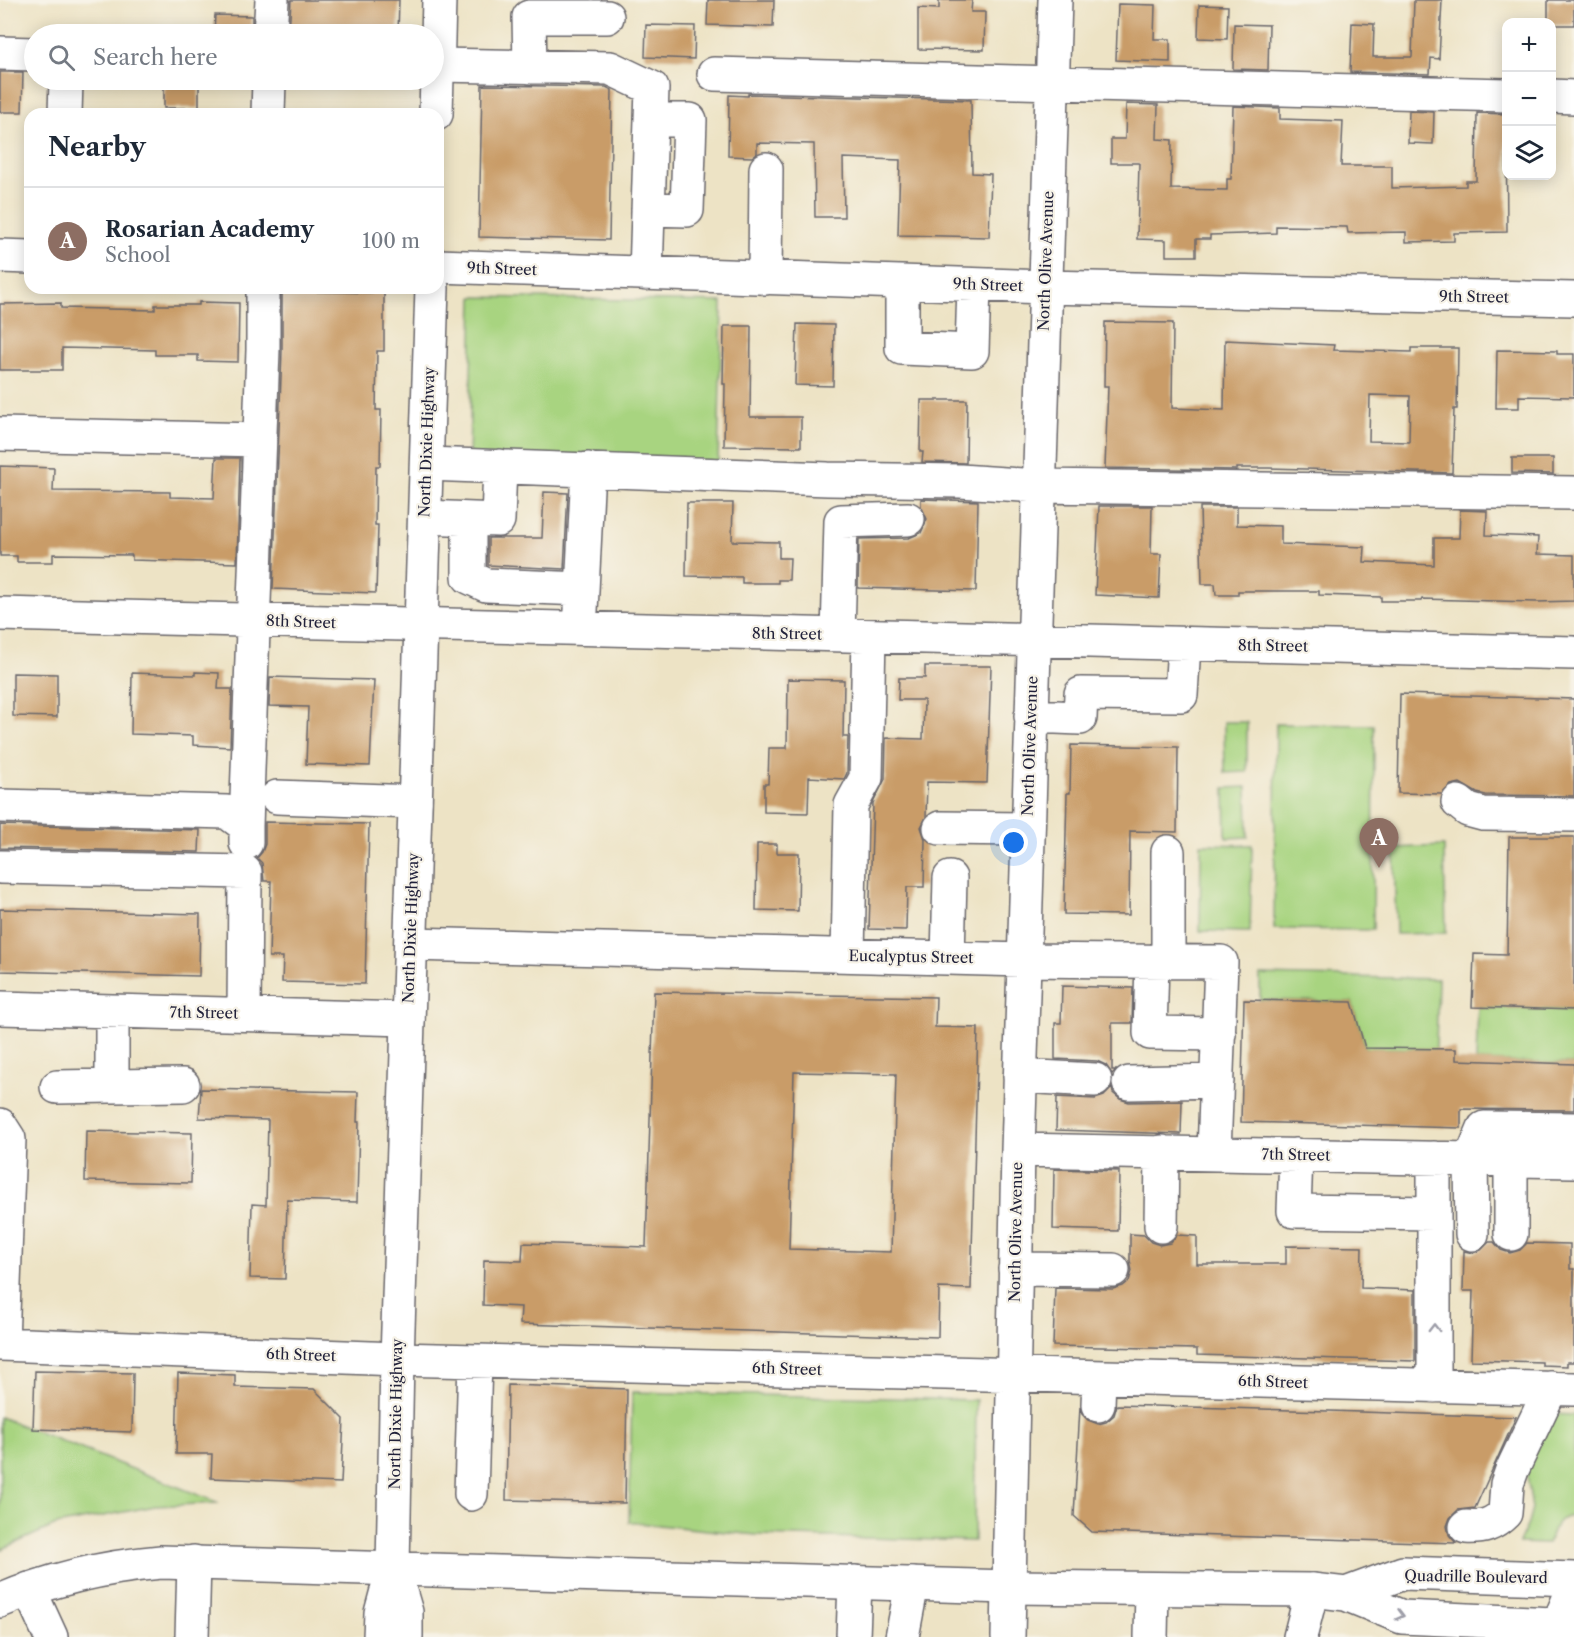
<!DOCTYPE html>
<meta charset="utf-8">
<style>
body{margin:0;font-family:"Libre Caslon Text",serif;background:#f2f2f3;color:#1f2937}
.controls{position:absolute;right:18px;top:18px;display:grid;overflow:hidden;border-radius:12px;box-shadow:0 3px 15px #0003}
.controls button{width:54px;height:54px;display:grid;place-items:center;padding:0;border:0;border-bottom:2px solid #e0e1e3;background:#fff;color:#1f2937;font:30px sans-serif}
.you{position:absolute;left:1014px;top:843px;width:21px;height:21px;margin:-15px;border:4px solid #fff;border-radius:50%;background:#1a73e8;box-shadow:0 0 0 9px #1a73e833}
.badge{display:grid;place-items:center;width:39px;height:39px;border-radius:50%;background:#1f6fb2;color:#fff;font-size:20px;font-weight:700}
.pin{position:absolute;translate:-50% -50px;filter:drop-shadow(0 2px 3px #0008)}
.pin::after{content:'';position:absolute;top:32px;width:21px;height:18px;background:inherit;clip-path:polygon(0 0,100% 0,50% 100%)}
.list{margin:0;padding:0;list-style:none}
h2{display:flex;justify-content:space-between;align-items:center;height:78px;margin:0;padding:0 24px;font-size:26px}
h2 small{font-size:20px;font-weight:400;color:#747a83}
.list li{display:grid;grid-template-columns:39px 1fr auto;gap:18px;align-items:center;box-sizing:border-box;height:108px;padding:0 24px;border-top:2px solid #e0e1e3}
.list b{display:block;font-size:22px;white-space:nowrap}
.list p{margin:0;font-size:20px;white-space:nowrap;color:#747a83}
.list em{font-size:20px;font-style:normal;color:#747a83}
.icon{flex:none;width:33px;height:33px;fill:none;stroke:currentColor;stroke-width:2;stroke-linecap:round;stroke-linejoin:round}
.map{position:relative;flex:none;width:1574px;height:1637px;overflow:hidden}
.search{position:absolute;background:#fff;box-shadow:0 3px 15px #0003;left:24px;top:24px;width:420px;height:66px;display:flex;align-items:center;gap:15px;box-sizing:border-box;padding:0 21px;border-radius:33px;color:#747a83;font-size:22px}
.panel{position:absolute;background:#fff;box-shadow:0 3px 15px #0003;left:24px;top:108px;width:420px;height:186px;border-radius:18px}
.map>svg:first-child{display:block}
.green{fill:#a8d480;stroke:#657b5e;stroke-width:1.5}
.building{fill:#c99c67;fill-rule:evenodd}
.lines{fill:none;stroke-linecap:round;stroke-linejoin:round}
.minor-casing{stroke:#69666b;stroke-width:36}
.major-casing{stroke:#69666b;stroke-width:36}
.minor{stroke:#fff;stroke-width:33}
.major{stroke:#fff;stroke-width:33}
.oneway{stroke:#9c9ca7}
.labels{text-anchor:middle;stroke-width:4.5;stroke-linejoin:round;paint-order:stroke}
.street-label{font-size:15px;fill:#22223b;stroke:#f7f3e8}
</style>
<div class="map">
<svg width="1574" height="1637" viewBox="0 0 1574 1637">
<rect width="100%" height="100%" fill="#f7f3e8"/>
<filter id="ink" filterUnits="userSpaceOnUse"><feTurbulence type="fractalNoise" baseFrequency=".0167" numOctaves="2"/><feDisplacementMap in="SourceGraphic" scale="12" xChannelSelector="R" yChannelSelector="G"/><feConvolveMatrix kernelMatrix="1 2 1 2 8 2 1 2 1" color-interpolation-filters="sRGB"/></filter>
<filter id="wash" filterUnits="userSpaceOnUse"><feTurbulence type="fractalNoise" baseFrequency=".008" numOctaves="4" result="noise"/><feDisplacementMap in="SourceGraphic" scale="24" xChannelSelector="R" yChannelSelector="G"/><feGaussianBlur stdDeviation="1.35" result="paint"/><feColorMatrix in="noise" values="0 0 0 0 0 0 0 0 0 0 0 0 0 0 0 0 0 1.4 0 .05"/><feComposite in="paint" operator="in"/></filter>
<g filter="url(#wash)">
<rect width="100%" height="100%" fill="#ede3c5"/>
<path class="green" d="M473,297L722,302L718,464L469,458Z
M1224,722H1247V772L1225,773Z
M1276,724L1374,725L1373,930L1274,929Z
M1247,787L1248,837L1226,838L1225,788Z
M1201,844L1252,845L1250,932L1200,931Z
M1444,846L1446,933L1396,934L1394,848Z
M1260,975L1438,979L1436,1049L1365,1048L1352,1002L1260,1000Z
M1478,1007L1574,1010V1064L1476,1061Z
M632,1392L976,1400L974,1541L756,1535L629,1522Z
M1550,1414L1574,1415V1510L1572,1515L1558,1521L1547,1544L1519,1543L1528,1524L1532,1509L1526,1468Z
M0,1417L219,1503L155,1506L56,1525L0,1550Z"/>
<g id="blocks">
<path class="building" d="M291,0H399L398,34H289Z
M708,0H774L773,27L707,25Z
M939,0H972L971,12H985L984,50L918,49V8L939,9Z
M1414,0H1442L1439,59L1431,58L1430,74L1350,72L1352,23L1374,24L1373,57H1412Z
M1548,0H1574V25H1551V22H1548Z
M1118,4L1155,5L1154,39H1170V62L1116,60Z
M1199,5L1228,6L1227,39L1198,38Z
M215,15L252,16V34H214Z
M1234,24L1269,25L1268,70L1233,69Z
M646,25L695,26L694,59L645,57Z
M0,72H23L22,112H0Z
M164,80H199V108H164Z
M482,85L606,87L612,90L609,240L479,237Z
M748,94L971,100L972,173L991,174L989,237L898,235L900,160L843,158L844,217H815L814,144L757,143V153L752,157L728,156L729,95L748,96Z
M1126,104L1158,105L1157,139L1172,140L1171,189L1227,190V179H1231L1233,106L1280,108V119L1343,121L1341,166H1392V188L1466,186V181H1476L1477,113L1506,114L1507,232L1454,233V241L1406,242V232L1348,233L1347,227L1276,226V233L1210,235V239H1196V256H1166V240L1137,239L1139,163H1111V139H1125Z
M1409,111L1434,112L1433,144L1408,143Z
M282,291L384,293V351H377L376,410H381L380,466H376L375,525H378L376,593L273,589L282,351Z
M199,302L239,303L238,362L198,361V355H155V350L62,348V370H0V304L61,303V308L155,310V305H199Z
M1105,322L1173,323L1172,408L1224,410L1225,340L1334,345L1333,350L1411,352V348H1458L1457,409H1454L1452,473L1268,468H1237V470L1105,468L1108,386H1104ZM1370,395L1410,396L1409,442L1369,441Z
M797,324L834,325L833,386L795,385Z
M724,326H751L750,417H801V447L724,446L725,384H723Z
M1497,350L1557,351V354H1574V397L1519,396V408H1496Z
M921,400H967L966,463L922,462L923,452H920Z
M216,458H240L237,563L132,560V555L53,554V562H17V556H0V466L54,468L53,491L170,492V497L214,498Z
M1512,458H1553V474L1512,473Z
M544,492L568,493L564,569L488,565V538H542Z
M921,499L978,501L976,591L858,588L859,539L909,538L921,533L927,519L921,506Z
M687,503H733L732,541L779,542V558H790L789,580H778V583H742V577L686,576Z
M1099,506H1152L1151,554H1161L1159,598L1095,595Z
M1200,507H1237V525L1281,526V544L1365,547L1364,562L1434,565V538H1459L1460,510L1487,511L1486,535L1538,537L1537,554L1574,555V601L1536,602L1422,599L1421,601H1381V597L1319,595V591H1238V595H1216L1215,584H1202Z
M925,666H991L987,783L927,782L926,817L921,827L925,839L924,887H907L906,930L869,929L873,803L885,779L886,738L923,739L924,700H898L899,678H925Z
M195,672L219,673L218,689H232L230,747L193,745V736L131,734L132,673L195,675Z
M13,673L57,674V717L13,716Z
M270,677L374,680L370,766L306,764L308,707L269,706Z
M788,679L844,680L843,737H848L847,773L844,779L809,777L808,813L764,812V784H768L769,748H787Z
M1400,694L1574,699V796L1486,795L1477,793L1460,783L1451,785L1442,794L1398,793Z
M1071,745L1178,747L1177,832L1130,831L1129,915L1064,914L1067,793H1070Z
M265,822L369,824L365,984L282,982L283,957H269L271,881H264L262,863L257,858L262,852L265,844Z
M0,825L200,830L199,852L0,848Z
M1509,837H1574V1010L1472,1007L1474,954L1507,955Z
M757,844H777V853H799L798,911L756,910Z
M0,909L200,914L199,976L0,971Z
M1062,986L1133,988L1132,1023H1112V1070H1116L1112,1074L1106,1065L1097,1061L1055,1059V1023H1061Z
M654,992L936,997L935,1027L978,1028L971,1289L939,1288L938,1337L520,1324L521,1307L483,1305L484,1260L522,1261L523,1243L646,1247ZM794,1072L896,1074L891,1252L789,1249Z
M1244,1000L1352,1002L1365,1048L1456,1049V1060L1574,1064V1110L1461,1109V1128L1241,1122Z
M1112,1088L1113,1093L1120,1099L1129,1102L1182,1101L1181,1134L1056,1130L1057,1097L1095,1099L1104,1096Z
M201,1089L358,1092L357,1122H359L357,1202L287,1200L285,1279L250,1278L252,1204L266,1205L268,1120L199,1118Z
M86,1131L192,1133L191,1183L85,1181Z
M1054,1169L1119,1171L1118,1231L1053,1229Z
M1130,1234L1144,1235L1151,1242L1160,1245L1170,1243L1177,1235L1197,1236V1264H1286V1246L1362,1247L1361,1288L1415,1290V1361L1197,1355V1349L1053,1346L1055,1288L1113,1289L1123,1286L1129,1281L1132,1271L1130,1261Z
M1489,1242H1494L1501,1250L1510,1253L1520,1250L1527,1243L1570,1244V1269H1574V1362H1567V1366L1542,1365V1362L1471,1360L1473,1291H1463L1464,1251L1473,1253L1481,1250Z
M35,1371L133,1373L132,1432L33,1429Z
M178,1373L235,1375V1387L314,1389L344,1419L341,1483L211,1478L212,1454H176Z
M508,1385L627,1389L625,1503L506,1500Z
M1117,1405L1329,1411L1516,1417L1475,1508L1458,1510L1450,1518L1447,1526L1449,1535L1456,1543L1092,1532L1074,1516L1080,1407L1082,1414L1088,1420L1098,1424L1106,1422L1114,1415Z"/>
</g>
</g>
<g filter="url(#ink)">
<use href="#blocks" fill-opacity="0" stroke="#69666b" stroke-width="1.5"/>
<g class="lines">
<defs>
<path id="minor" d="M270,34L272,0
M0,53L34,54
M437,65L610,68L652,88L646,274
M530,67L529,17H607
M714,74L1506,95
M1552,96L1574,97
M65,114L66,80
M268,114L269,80
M648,209L687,210L690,120H651
M0,256L30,257
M438,266L1045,287L1574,299
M765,278L766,169
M902,283V348L972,351L974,285
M0,434L259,440
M427,464L828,479L960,481L1038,486L1574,493
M425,517L498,520L500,466
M469,519V577L486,585L582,589
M581,611L588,469
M0,614L1574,653
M838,635L841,521L908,519
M1031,716L1080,718L1081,694L1181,695L1184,644
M277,797L415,802
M1458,802L1468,810L1483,814L1574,815
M0,806L227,812L246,826V843
M246,826L263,350V288
M940,828L1027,829
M1168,852V962
M0,867L245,872L244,1014
M411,944L1024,960L1221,962L1214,1153
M848,955L851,805L866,778L869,636
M948,958L950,878
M1152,962L1150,1033L1219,1034
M0,1008L408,1019
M1020,1076L1095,1080
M1129,1083L1217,1081
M112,1086L183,1085
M57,1087L112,1086V1011
M0,1125L9,1139L2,1344
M1018,1150L1574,1161
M1296,1155L1294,1211L1434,1213
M1511,1160V1234
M1161,1226L1162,1152
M1472,1234L1471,1159L1484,1128L1574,1129
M1015,1269L1113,1270
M0,1344L397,1359L1574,1389
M1434,1386V1158
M1098,1405L1099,1378
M471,1494L475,1361
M1466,1527C1483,1528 1493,1525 1505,1513L1507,1484L1512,1470L1551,1388
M393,1568L406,1612V1637
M29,1589L51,1637
M192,1637L194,1562
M380,1637L381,1613L393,1568
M853,1637L855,1582
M902,1637L912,1584
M1008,1637L1018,1150L1055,0
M1151,1637L1152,1589
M1300,1637L1312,1590
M1553,1637L1574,1587"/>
<path id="major" d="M436,114L439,0
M393,1568L397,1359L432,288
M1346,1594L1403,1573L1574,1579
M0,1601C53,1578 104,1567 161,1562L1009,1587L1312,1590L1346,1594L1402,1617L1574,1625"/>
</defs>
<use href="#minor" class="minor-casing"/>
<use href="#major" class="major-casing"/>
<use href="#minor" class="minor"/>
<use href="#major" class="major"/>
</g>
<defs><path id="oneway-chevron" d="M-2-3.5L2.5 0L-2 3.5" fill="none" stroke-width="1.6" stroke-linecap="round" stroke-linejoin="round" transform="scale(1.5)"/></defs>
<g class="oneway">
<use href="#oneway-chevron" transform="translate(1434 1328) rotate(-90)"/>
<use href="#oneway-chevron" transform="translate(1400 1615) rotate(15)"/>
</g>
</g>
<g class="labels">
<g class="street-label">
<text transform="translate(1046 261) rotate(-88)" y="5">North Olive Avenue</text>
<text transform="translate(502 269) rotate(2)" y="5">9th Street</text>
<text transform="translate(988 285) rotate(2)" y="5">9th Street</text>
<text transform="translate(1474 297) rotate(1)" y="5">9th Street</text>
<text transform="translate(427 442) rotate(-88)" y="5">North Dixie Highway</text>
<text transform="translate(301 622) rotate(2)" y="5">8th Street</text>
<text transform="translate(787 634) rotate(1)" y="5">8th Street</text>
<text transform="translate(1273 646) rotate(1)" y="5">8th Street</text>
<text transform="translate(1030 746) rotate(-88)" y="5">North Olive Avenue</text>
<text transform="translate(411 928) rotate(-88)" y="5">North Dixie Highway</text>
<text transform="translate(911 957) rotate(1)" y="5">Eucalyptus Street</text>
<text transform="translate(204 1013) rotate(1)" y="5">7th Street</text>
<text transform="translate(1296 1155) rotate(1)" y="5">7th Street</text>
<text transform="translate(1016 1232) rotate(-89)" y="5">North Olive Avenue</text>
<text transform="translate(301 1355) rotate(2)" y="5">6th Street</text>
<text transform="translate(787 1369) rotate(2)" y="5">6th Street</text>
<text transform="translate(1273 1382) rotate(2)" y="5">6th Street</text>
<text transform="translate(396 1414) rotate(-89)" y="5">North Dixie Highway</text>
<text transform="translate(1476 1577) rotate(1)" y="5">Quadrille Boulevard</text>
</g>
</g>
</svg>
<div class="controls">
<button>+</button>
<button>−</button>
<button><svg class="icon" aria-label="layers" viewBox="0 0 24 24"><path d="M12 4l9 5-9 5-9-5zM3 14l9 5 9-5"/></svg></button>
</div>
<div class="you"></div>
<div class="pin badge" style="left:1379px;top:868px;background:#8d6e63">A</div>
<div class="search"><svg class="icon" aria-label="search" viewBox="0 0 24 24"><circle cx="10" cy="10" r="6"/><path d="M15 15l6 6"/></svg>Search here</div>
<section class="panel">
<h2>Nearby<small></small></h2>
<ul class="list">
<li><span class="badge" style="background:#8d6e63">A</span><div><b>Rosarian Academy</b><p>School</p></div><em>100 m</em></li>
</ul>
</section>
</div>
